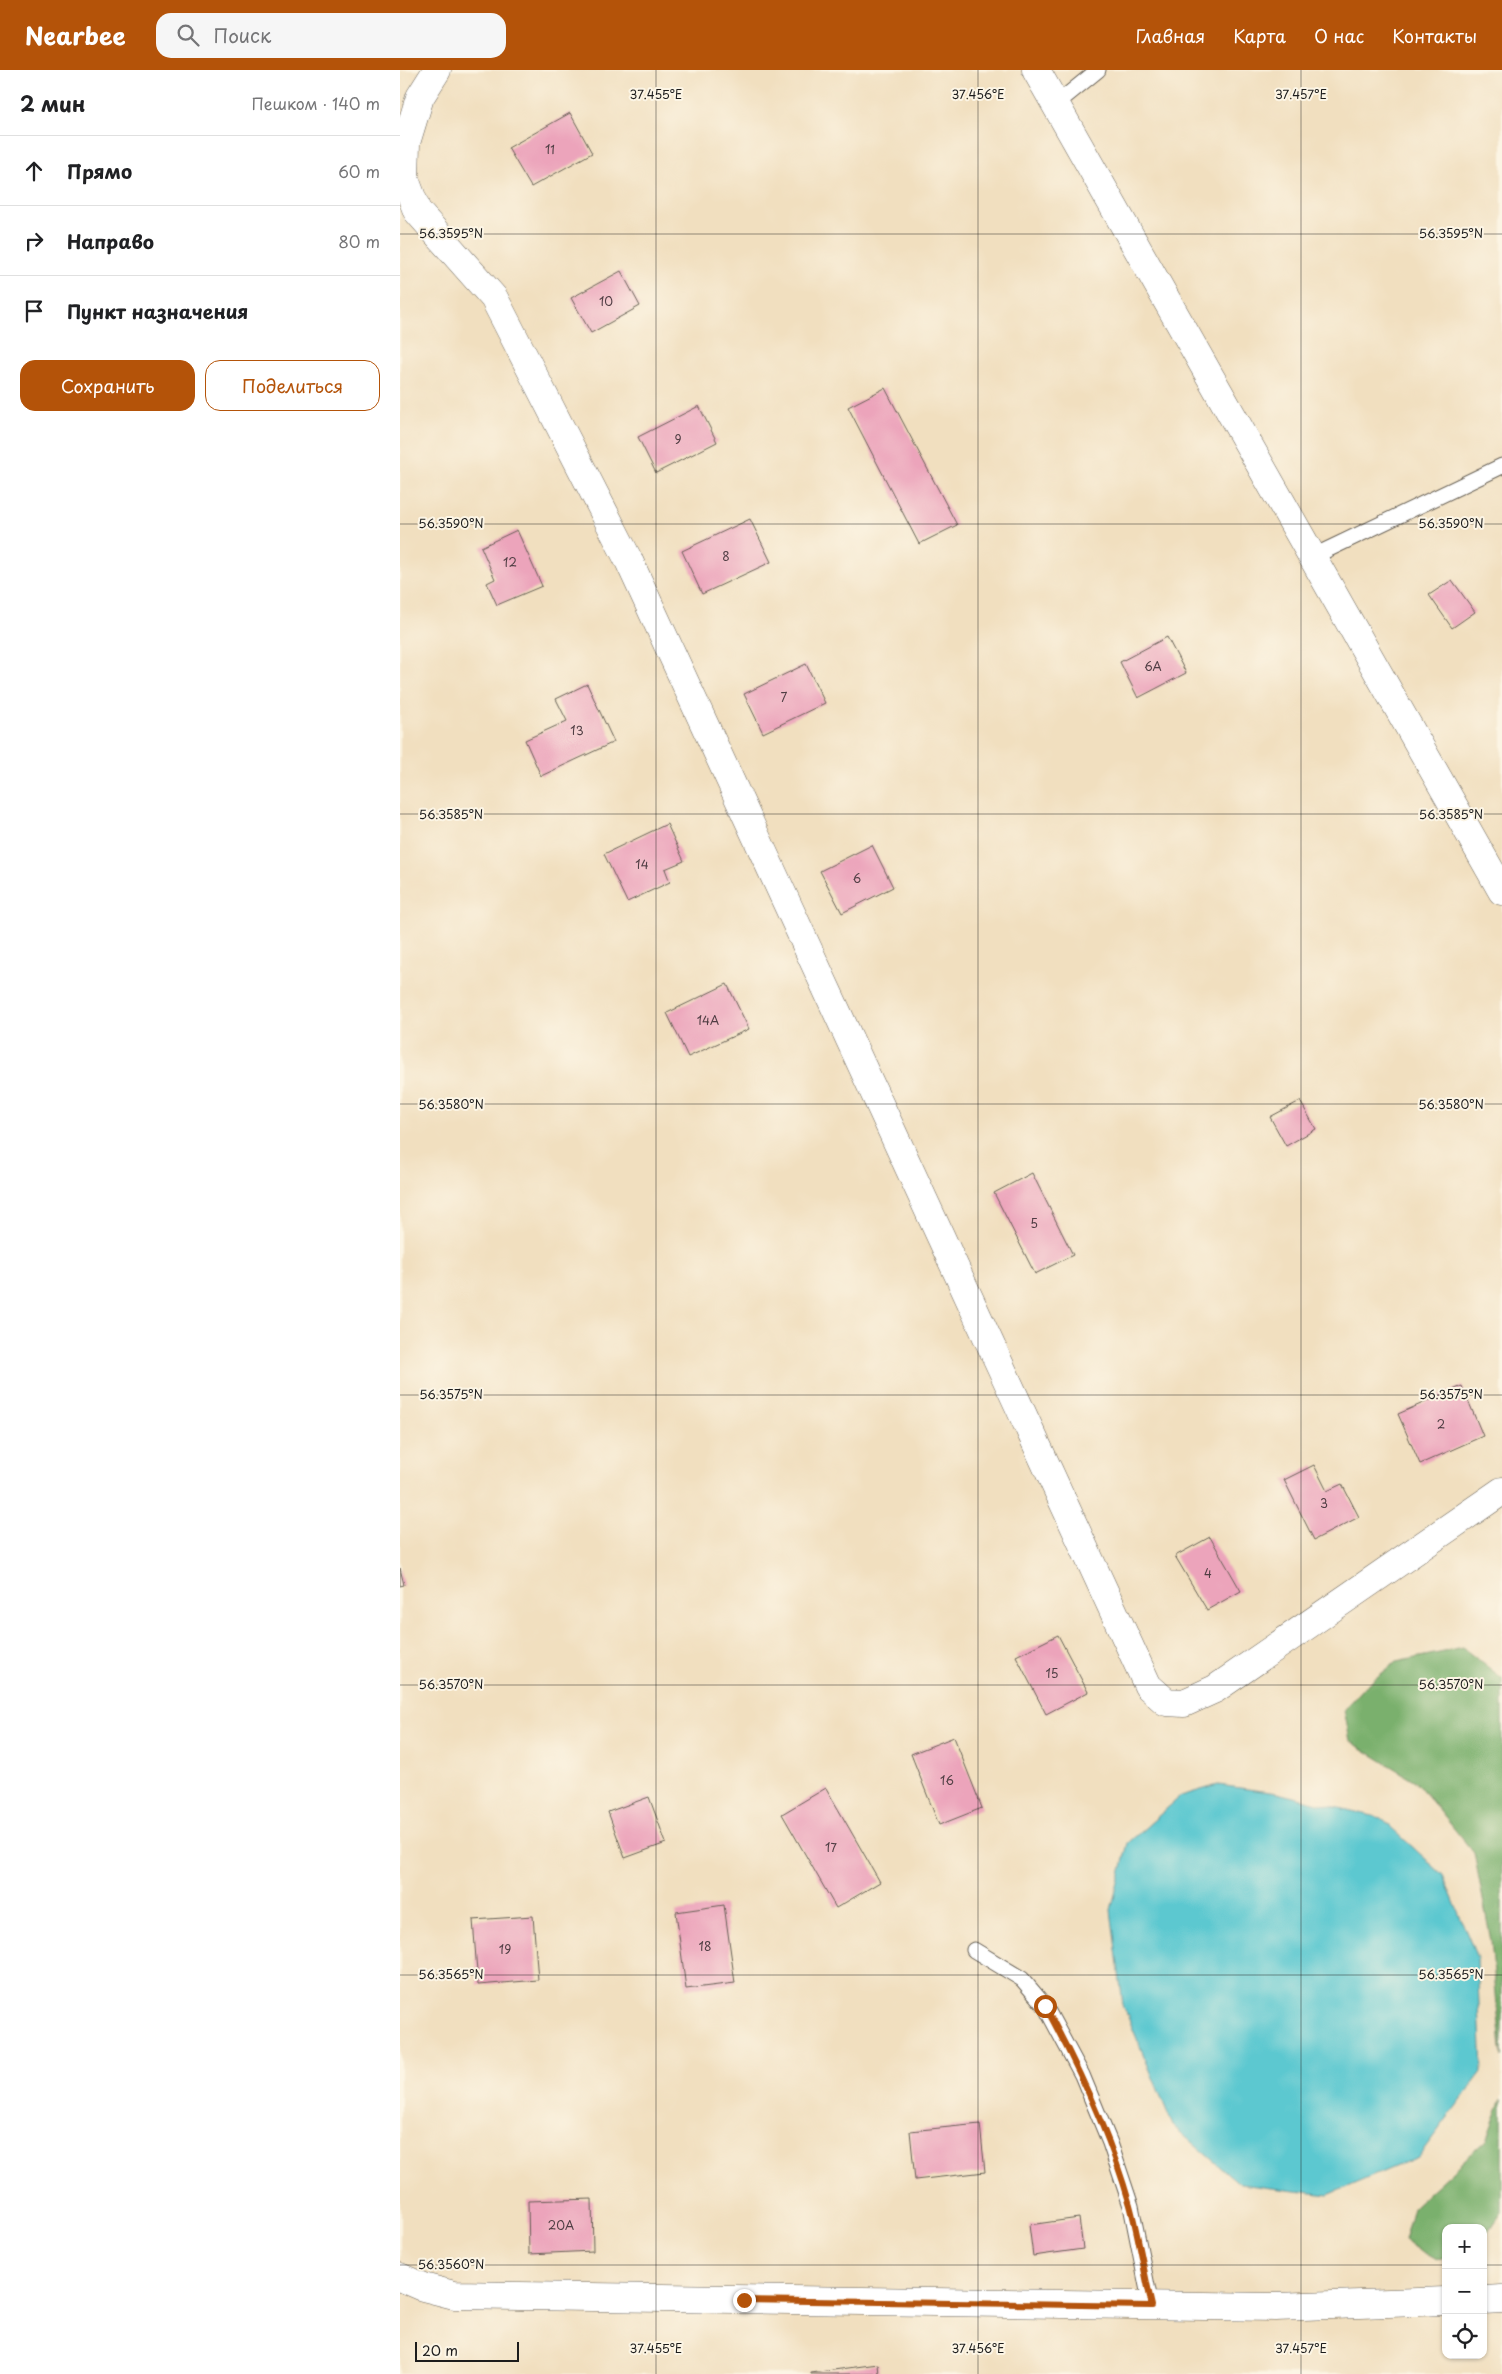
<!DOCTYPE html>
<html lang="ru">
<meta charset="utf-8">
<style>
body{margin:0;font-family:"Playpen Sans",sans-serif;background:#f6f6f6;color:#202124}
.controls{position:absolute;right:15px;bottom:15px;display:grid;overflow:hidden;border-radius:10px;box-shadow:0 1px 4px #0004}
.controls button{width:45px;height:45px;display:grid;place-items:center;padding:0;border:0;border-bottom:1px solid #e0e0e0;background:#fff;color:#202124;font:25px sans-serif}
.scale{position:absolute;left:15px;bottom:12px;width:104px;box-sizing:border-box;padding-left:5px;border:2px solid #1c1c1c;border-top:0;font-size:14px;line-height:18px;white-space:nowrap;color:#1c1c1c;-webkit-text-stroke:4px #fcf5e5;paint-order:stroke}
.stop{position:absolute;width:15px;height:15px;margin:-11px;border:4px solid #b45309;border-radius:50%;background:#fff}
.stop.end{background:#b45309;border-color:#fff;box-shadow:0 1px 5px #0008}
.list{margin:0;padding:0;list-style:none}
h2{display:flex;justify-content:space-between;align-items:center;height:65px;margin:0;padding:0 20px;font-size:21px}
h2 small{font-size:16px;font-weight:400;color:#757577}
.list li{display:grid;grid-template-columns:32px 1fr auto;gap:15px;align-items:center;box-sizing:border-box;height:70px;padding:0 20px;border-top:1px solid #e0e0e0}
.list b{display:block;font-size:19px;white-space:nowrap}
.list em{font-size:16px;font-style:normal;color:#757577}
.actions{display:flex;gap:10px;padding:15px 20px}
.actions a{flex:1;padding:11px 0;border:1px solid #b45309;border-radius:15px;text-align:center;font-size:18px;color:#b45309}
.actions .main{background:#b45309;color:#fff}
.icon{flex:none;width:28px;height:28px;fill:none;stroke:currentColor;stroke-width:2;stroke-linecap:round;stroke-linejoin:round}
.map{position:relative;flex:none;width:1102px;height:2304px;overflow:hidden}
header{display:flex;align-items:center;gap:30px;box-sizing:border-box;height:70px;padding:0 25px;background:#b45309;color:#fff}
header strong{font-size:24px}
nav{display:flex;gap:28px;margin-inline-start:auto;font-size:18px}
.search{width:350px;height:45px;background:#f6f6f6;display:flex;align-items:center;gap:12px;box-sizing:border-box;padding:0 18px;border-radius:15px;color:#757577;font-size:19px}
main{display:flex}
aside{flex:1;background:#fff}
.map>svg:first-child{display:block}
.forest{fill:#7ab06d;stroke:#4b6644}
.water{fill:#5bc8d0;stroke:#3c7276}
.building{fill:#eca4bb}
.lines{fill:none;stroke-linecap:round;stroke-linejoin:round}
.service-casing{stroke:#676055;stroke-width:17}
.minor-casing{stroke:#676055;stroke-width:29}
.tertiary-casing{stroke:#676055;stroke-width:29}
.service{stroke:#fff;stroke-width:15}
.minor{stroke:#fff;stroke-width:28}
.tertiary{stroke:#fff;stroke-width:28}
.route{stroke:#b45309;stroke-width:6}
.ticks{fill:none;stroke:#1c1c1c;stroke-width:1;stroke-opacity:0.45}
.labels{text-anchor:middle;stroke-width:4;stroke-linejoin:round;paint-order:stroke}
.number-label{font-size:12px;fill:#503e44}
.ticks-label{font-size:12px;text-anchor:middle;fill:#1c1c1c;stroke:#fcf5e5;stroke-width:4;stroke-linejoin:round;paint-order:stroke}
</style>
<header>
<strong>Nearbee</strong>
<div class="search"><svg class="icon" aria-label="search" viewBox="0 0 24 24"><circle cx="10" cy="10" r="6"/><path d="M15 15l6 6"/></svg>Поиск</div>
<nav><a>Главная</a><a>Карта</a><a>О нас</a><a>Контакты</a></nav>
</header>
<main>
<aside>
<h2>2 мин<small>Пешком · 140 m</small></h2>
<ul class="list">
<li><svg class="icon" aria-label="ahead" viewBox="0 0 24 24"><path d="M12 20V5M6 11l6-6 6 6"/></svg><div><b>Прямо</b></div><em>60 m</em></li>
<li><svg class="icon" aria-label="right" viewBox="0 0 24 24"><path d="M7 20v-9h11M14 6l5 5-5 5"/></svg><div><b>Направо</b></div><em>80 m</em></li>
<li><svg class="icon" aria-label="arrive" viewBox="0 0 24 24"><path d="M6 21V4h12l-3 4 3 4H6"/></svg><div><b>Пункт назначения</b></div></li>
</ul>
<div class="actions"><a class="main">Сохранить</a><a>Поделиться</a></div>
</aside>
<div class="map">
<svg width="1102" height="2304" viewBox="0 0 1102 2304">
<rect width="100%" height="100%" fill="#fcf5e5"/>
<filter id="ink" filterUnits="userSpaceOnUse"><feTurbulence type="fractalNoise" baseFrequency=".02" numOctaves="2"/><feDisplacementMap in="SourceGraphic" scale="10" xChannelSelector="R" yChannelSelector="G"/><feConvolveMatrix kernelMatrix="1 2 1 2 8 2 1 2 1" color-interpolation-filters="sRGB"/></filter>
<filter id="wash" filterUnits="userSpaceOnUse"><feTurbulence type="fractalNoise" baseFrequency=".0096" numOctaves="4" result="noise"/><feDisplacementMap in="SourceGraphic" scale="20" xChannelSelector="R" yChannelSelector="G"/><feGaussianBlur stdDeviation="1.12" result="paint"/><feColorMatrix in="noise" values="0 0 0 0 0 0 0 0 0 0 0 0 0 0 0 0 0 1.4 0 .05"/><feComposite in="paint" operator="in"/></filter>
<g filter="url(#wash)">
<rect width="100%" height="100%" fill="#f1dfbf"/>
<path class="forest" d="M1063,1578L1102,1608V1988L1091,1871L1074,1783L1015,1711L950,1671L944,1639L962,1619L996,1592Z
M1102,2029V2142L1083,2170V2158H1046V2188L1037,2190L1004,2171L1013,2137L1086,2070Z"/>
<path class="water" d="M818,1715L877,1723L981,1748L1043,1805L1077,1888L1082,2002L1018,2087L928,2125L840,2114L773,2056L723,1935L711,1840L728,1773L781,1726Z"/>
<g id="blocks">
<path class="building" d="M170,43L192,83L131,117L108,78Z
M221,201L240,236L191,263L171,228Z
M485,318L557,455L519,474L448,337Z
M299,336L317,372L256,403L238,367Z
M350,449L371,492L302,524L282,481Z
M117,460L142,516L97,535L87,513L95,509L81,477Z
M1052,510L1075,542L1052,558L1029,525Z
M767,567L786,603L738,628L720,592Z
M406,594L425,633L363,663L344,624Z
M187,614L214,672L141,706L125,670L167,651L156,629Z
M267,754L284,791L265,799L270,812L227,832L204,784Z
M472,775L493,817L442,843L420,801Z
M327,914L349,959L288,987L267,943Z
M900,1031L916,1059L886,1076L870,1047Z
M632,1103L673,1185L635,1204L594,1123Z
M1062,1316L1083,1366L1020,1394L998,1344Z
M914,1395L927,1421L942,1414L959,1447L914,1470L884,1410Z
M810,1467L841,1521L807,1540L775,1486Z
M0,1498L4,1515L0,1516Z
M658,1565L688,1622L646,1644L616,1586Z
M554,1667L582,1738L539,1755L511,1684Z
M426,1718L480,1812L436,1838L382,1744Z
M249,1727L266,1773L225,1788L208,1742Z
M324,1835L335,1913L286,1919L276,1842Z
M133,1846L138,1910L78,1915L73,1850Z
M580,2054L585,2102L515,2110L510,2061Z
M192,2129L193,2181L129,2184L128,2131Z
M679,2148L683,2179L633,2186L629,2155Z
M478,2294L479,2304H411V2303Z"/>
</g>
</g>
<g filter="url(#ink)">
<use href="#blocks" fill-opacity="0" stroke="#676055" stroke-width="1"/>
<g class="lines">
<defs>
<path id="service" d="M655,35L698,0
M912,487L1102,396
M574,1880L622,1909L645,1936L682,2005L710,2073L731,2136L751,2236"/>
<path id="minor" d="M37,0L20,27L6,73L5,109L17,141L94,228L229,491L748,1616L766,1632L784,1633L815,1619L1102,1421
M0,2207L23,2217L54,2225L875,2237L1046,2231
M1083,2230L1102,2229"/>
<path id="tertiary" d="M636,0L1102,821"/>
</defs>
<use href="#service" class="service-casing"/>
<use href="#minor" class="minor-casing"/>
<use href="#tertiary" class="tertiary-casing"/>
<use href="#service" class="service"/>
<use href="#minor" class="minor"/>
<use href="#tertiary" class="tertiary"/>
</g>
</g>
<g class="lines" filter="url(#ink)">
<path class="route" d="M344,2230L752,2236C744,2202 739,2168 730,2135C710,2065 680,2000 645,1936"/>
</g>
<path class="ticks" d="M256,0V2304M578,0V2304M901,0V2304M0,164H1102M0,454H1102M0,744H1102M0,1034H1102M0,1325H1102M0,1615H1102M0,1905H1102M0,2195H1046M1083,2195H1102"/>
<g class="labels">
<g class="number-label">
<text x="150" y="84">11</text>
<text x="206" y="236">10</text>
<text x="278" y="374">9</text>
<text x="326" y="491">8</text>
<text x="110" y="497">12</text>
<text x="753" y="601">6А</text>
<text x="384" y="632">7</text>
<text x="177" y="665">13</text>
<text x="242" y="799">14</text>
<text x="457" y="813">6</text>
<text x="308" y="955">14А</text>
<text x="634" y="1158">5</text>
<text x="1041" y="1359">2</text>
<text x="924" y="1438">3</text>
<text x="808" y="1508">4</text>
<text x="652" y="1608">15</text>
<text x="547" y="1715">16</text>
<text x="431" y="1782">17</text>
<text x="305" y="1881">18</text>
<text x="105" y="1884">19</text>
<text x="161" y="2160">20А</text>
</g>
</g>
<g class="ticks-label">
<text x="256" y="29">37.455°E</text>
<text x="578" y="29">37.456°E</text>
<text x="901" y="29">37.457°E</text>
<text x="51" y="168">56.3595°N</text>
<text x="1051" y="168">56.3595°N</text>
<text x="51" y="458">56.3590°N</text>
<text x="1051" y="458">56.3590°N</text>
<text x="51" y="749">56.3585°N</text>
<text x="1051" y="749">56.3585°N</text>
<text x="51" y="1039">56.3580°N</text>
<text x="1051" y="1039">56.3580°N</text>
<text x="51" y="1329">56.3575°N</text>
<text x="1051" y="1329">56.3575°N</text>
<text x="51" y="1619">56.3570°N</text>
<text x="1051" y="1619">56.3570°N</text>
<text x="51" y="1909">56.3565°N</text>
<text x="1051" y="1909">56.3565°N</text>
<text x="51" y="2199">56.3560°N</text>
<text x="256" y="2283">37.455°E</text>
<text x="578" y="2283">37.456°E</text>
<text x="901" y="2283">37.457°E</text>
</g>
</svg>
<div class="controls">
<button>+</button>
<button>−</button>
<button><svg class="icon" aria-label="locate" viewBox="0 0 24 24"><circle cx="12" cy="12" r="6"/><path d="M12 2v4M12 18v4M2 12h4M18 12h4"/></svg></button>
</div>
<div class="scale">20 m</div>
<div class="stop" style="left:645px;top:1936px"></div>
<div class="stop end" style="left:344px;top:2230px"></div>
</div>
</main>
